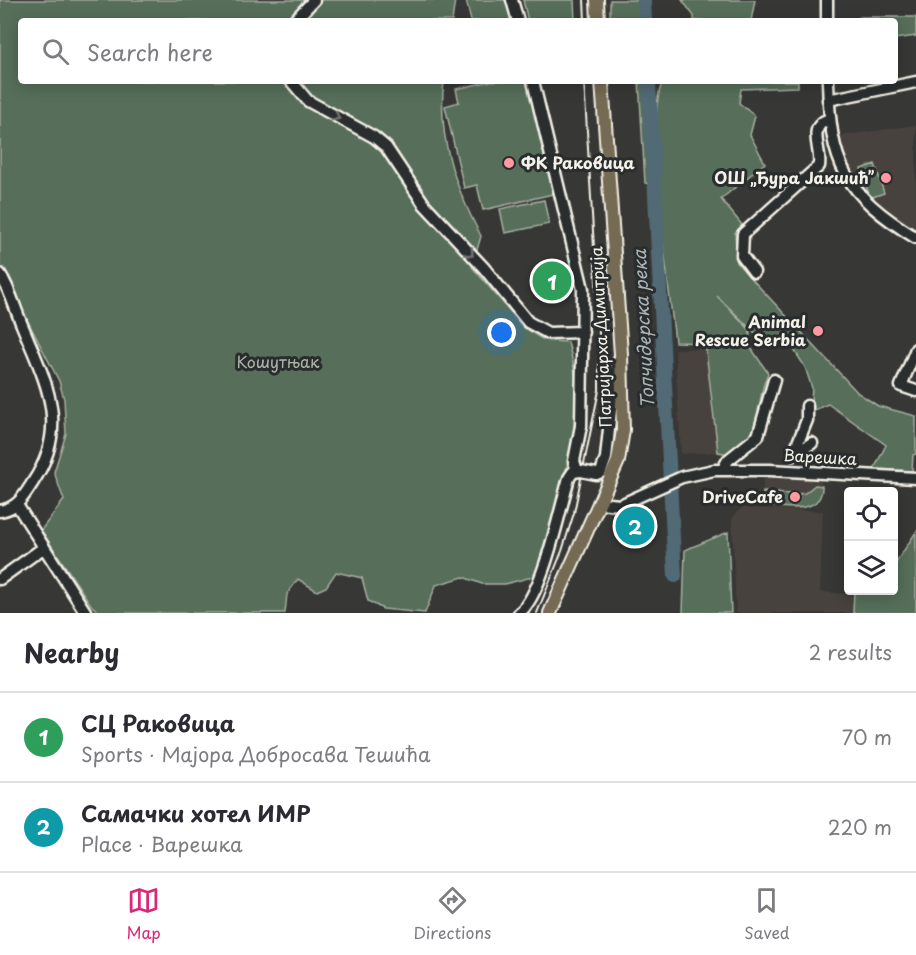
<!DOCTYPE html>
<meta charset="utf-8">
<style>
body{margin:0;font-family:"Playpen Sans",sans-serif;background:#f2f2f3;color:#2b2b33}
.controls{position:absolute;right:18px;bottom:18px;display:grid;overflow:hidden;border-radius:6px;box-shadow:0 3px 15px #0003}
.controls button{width:54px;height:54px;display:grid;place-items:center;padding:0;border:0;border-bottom:2px solid #e1e1e2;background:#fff;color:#2b2b33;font:30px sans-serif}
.you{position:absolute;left:502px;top:333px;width:21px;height:21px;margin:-15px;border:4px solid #fff;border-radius:50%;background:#1a73e8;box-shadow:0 0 0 9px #1a73e833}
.badge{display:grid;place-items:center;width:39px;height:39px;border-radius:50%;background:#db2777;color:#fff;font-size:20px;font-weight:700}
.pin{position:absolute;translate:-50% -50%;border:3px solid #fff;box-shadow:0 2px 6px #0006}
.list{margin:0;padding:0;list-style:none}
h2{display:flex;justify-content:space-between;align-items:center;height:78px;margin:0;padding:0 24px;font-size:26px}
h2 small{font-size:20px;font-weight:400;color:#7c7c81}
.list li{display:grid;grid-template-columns:39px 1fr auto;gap:18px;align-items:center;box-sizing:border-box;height:90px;padding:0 24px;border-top:2px solid #e1e1e2}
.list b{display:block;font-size:22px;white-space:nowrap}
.list p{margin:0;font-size:20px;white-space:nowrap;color:#7c7c81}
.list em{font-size:20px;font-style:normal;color:#7c7c81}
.icon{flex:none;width:33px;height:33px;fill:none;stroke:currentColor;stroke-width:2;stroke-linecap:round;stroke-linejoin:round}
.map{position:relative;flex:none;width:916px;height:613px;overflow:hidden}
.search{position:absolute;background:#fff;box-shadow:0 3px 15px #0003;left:18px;right:18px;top:18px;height:66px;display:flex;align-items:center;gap:15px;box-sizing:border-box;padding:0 21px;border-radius:6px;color:#7c7c81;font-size:22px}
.sheet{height:258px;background:#fff}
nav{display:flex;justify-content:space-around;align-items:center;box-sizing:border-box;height:84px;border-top:2px solid #e1e1e2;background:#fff;font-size:16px;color:#7c7c81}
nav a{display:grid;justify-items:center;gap:3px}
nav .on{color:#db2777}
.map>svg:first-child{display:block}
.built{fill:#47423e}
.green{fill:#576e5a;stroke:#a6b0a1;stroke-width:1.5}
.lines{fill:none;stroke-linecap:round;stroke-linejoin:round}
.river{stroke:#516a76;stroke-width:14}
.minor-casing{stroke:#f4f1e8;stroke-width:15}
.major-casing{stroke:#f4f1e8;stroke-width:16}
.minor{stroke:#2a2d2e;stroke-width:10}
.major{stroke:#746b52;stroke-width:12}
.rail{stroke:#f4f1e8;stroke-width:2}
.minor-bridge-casing{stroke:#f4f1e8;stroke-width:15;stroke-linecap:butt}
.minor-bridge{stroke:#2a2d2e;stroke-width:10}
.oneway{stroke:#71726f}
.poi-dot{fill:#ff9aa2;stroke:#2a2d2e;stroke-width:2}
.labels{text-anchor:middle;stroke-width:6;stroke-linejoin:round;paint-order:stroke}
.poi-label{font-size:16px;font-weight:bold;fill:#f4f1e8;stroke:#2a2d2e;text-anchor:end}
.street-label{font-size:16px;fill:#f4f1e8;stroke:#2a2d2e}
.park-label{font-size:16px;fill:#adb6a8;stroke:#2a2d2e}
.water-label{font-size:18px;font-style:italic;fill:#abb4b5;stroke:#2a2d2e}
</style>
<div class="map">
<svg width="916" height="613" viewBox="0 0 916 613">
<rect width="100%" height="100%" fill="#373735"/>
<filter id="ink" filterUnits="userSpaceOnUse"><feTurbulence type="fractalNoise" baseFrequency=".0167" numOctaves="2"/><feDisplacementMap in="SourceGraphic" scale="12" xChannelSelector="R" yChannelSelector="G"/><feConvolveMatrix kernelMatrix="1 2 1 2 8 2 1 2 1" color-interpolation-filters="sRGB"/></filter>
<g filter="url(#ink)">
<path class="built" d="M916,125V232L868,197L843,158L837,139L845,135Z
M675,349H705L718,452L681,454Z
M763,475L821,476L822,493L815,503L807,507L763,506Z
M743,508L823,511L820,592L854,594V613H736L732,519L738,511Z"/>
<path class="green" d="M0,0H455L452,21H21V81H444C437,137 455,187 481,236L472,267C488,284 524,333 545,340C552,342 561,341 568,342C571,354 574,366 576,378C581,441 552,515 536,576L505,584H482L463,577L436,585L425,613L383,609L368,601L362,578L336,572L326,587L317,591L298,579L287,594L285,613H100L91,605L41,530L64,500L54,472L66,434L64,399L59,381L0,268Z
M466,0H507L512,21H471Z
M523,0H574L575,21H528Z
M610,0H639L640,21H610Z
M682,0H755L751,21H694V16Z
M861,17H916V36L895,39V21H851Z
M491,81H527L553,194L483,210L477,185L464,188L445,106L459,102L456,89Z
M639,81H644L649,184L645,183Z
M663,81H798V87L741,89L739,103L755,116L750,135L765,163L721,199L742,225L735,233L737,263L858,393L878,406L916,416V454L913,455L912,471L874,469L886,445L828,404L810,412L812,388L805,367L791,345L754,332L717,296L750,330L749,345L768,373C751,411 771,426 729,454L718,452L705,343L675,342C670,290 643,120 663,81Z
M875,164L884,193L870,198L861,169Z
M544,200L549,224L505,233L500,209Z
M815,485L822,486C823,516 783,507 763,506V492L789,494V502H797L798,494L805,493Z
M728,532L731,613H683L685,550Z
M916,532V613H853L854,591L894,590L895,564Z"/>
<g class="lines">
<path class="river" d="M644,0L645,21
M649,81L675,576"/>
<defs>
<path id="minor" d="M512,0L518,21
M827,0V21
M294,21L314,0
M291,81L308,101L374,137L386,147L424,204L484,268L528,322L548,333L583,332
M533,81L583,289L581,426L574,461L577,471
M828,81C830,165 844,193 916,238
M828,100L916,82
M754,272L742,256L743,234L819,166C822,148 806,127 829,119
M0,274C10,289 15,309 22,325C45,381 71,425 33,482C24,496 18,508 0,511
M916,349L901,386L916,391
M795,454L812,443
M793,455L807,420V406
M723,469L728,460L758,436L774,380
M596,474L601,472L606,458L615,371L620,357
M599,503L620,505L682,477L714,470H770L916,478
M17,505L86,613
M0,579L43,548
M519,613C543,595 560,508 569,478L573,472L581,471"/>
<path id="major" d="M597,0L598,21
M550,613L618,461L623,430L621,354L602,81"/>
</defs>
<use href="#minor" class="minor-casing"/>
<use href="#major" class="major-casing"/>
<use href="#minor" class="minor"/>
<use href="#major" class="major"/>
<path class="rail" d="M584,0L585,21
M537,613L562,551L574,513L599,390V331L584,81"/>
<defs>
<path id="minor-bridge" d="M581,471L596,474"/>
</defs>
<use href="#minor-bridge" class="minor-bridge-casing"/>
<use href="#minor-bridge" class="minor-bridge"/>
</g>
<defs><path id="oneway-chevron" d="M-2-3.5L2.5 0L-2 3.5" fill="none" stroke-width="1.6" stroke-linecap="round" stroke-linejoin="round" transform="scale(1.5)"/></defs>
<g class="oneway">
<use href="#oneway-chevron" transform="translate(336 117) rotate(27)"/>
<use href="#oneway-chevron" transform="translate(470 253) rotate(46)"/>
</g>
</g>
<g class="poi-dot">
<circle cx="509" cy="163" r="6"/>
<circle cx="886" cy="178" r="6"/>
<circle cx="818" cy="331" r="6"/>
<circle cx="795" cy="497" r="6"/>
</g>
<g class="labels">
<g class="poi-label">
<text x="521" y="169" text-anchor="start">ФК Раковица</text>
<text x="874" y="184">ОШ „Ђура Јакшић”</text>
<text x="806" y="328">Animal<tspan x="806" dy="18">Rescue Serbia</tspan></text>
<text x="783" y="503">DriveCafe</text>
</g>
<g class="street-label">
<text transform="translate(601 337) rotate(-93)" y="6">Патријарха Димитрија</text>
<text transform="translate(820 457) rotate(3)" y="6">Варешка</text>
</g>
<g class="park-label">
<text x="278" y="368">Кошутњак</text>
</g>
<g class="water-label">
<text transform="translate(644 329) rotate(-93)" y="6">Топчидерска река</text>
</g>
</g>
</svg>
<div class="controls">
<button><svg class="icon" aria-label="locate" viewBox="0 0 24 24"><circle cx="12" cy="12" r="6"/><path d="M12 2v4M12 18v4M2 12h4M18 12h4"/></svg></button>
<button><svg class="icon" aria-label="layers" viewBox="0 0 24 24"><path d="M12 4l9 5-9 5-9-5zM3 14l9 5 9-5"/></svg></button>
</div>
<div class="you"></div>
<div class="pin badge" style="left:552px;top:281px;background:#2e9e5b">1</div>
<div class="pin badge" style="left:635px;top:526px;background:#0f9aa8">2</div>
<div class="search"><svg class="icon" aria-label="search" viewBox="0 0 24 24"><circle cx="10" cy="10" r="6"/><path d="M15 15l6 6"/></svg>Search here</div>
</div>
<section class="sheet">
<h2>Nearby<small>2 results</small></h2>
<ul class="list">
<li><span class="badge" style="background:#2e9e5b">1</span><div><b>СЦ Раковица</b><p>Sports · Мајора Добросава Тешића</p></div><em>70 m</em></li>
<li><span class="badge" style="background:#0f9aa8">2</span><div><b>Самачки хотел ИМР</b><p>Place · Варешка</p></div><em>220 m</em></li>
</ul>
</section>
<nav>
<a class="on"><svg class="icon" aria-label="map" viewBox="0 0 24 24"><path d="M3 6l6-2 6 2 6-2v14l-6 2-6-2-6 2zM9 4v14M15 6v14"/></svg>Map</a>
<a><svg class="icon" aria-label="directions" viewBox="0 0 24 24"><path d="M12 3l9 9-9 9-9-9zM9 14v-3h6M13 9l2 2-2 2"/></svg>Directions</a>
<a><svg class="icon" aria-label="saved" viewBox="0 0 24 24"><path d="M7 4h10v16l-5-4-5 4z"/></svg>Saved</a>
</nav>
